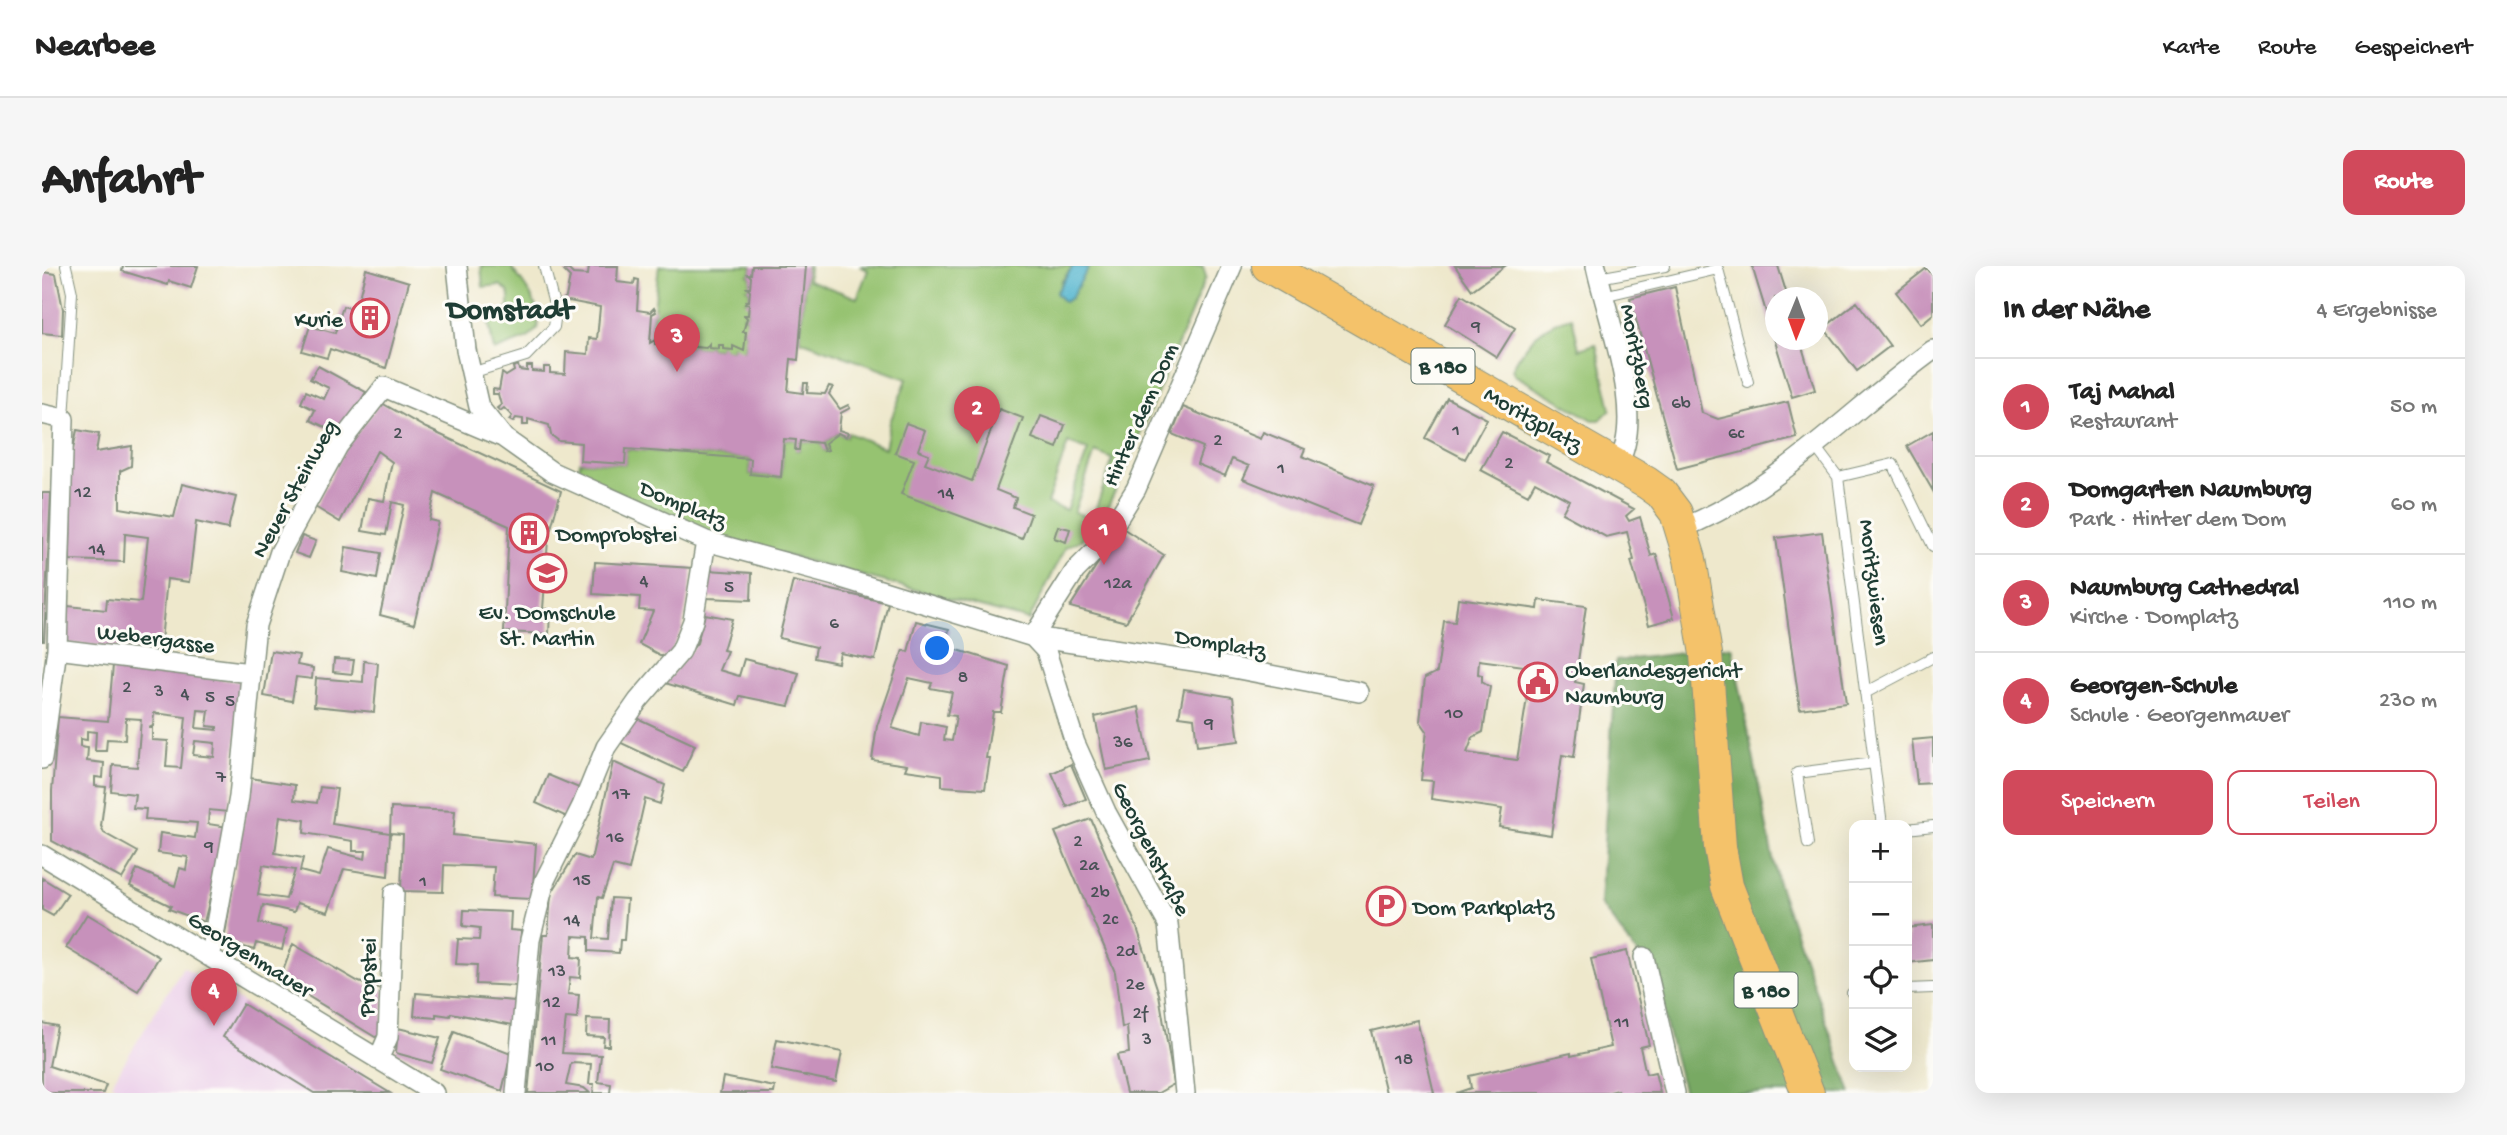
<!DOCTYPE html>
<html lang="de">
<meta charset="utf-8">
<style>
body{margin:0;font-family:"Gochi Hand",sans-serif;background:#f6f6f6;color:#222}
.controls{position:absolute;right:21px;bottom:21px;display:grid;overflow:hidden;border-radius:14px;box-shadow:0 7px 28px #0002}
.controls button{width:63px;height:63px;display:grid;place-items:center;padding:0;border:0;border-bottom:2px solid #e0e0e0;background:#fff;color:#222;font:35px sans-serif}
.compass{position:absolute;left:1723px;top:21px;width:63px;height:63px;border-radius:50%;background:#fff;box-shadow:0 7px 28px #0002;rotate:181deg}
.you{position:absolute;left:896px;top:383px;width:24px;height:24px;margin:-18px;border:5px solid #fff;border-radius:50%;background:#1a73e8;box-shadow:0 0 0 10px #1a73e833}
.badge{display:grid;place-items:center;width:46px;height:46px;border-radius:50%;background:#d1495b;color:#fff;font-size:23px;font-weight:700}
.pin{position:absolute;translate:-50% -58px;filter:drop-shadow(0 2px 4px #0008)}
.pin::after{content:'';position:absolute;top:37px;width:24px;height:21px;background:inherit;clip-path:polygon(0 0,100% 0,50% 100%)}
.list{margin:0;padding:0;list-style:none}
h2{display:flex;justify-content:space-between;align-items:center;height:91px;margin:0;padding:0 28px;font-size:30px}
h2 small{font-size:23px;font-weight:400;color:#767676}
.list li{display:grid;grid-template-columns:46px 1fr auto;gap:21px;align-items:center;box-sizing:border-box;height:98px;padding:0 28px;border-top:2px solid #e0e0e0}
.list b{display:block;font-size:26px;white-space:nowrap}
.list p{margin:0;font-size:23px;white-space:nowrap;color:#767676}
.list em{font-size:23px;font-style:normal;color:#767676}
.actions{display:flex;gap:14px;padding:21px 28px}
.actions a{flex:1;padding:16px 0;border:2px solid #d1495b;border-radius:14px;text-align:center;font-size:24px;color:#d1495b}
.actions .main{background:#d1495b;color:#fff}
.icon{flex:none;width:38px;height:38px;fill:none;stroke:currentColor;stroke-width:2;stroke-linecap:round;stroke-linejoin:round}
.map{position:relative;flex:none;width:1891px;height:827px;overflow:hidden;border-radius:14px}
header{display:flex;align-items:center;gap:42px;box-sizing:border-box;height:98px;padding:0 35px;background:#fff;border-bottom:2px solid #e0e0e0}
header strong{font-size:33px}
nav{display:flex;gap:38px;margin-inline-start:auto;font-size:24px}
.intro{display:flex;align-items:center;justify-content:space-between;box-sizing:border-box;height:168px;padding:0 42px}
h1{margin:0;font-size:49px}
.button{padding:18px 32px;border-radius:14px;background:#d1495b;color:#fff;font-size:24px;font-weight:700}
main{display:flex;gap:42px;padding:0 42px}
aside{flex:1;background:#fff;border-radius:14px;box-shadow:0 7px 28px #0002}
.map>svg:first-child{display:block}
.built{fill:#ecd1ea}
.green{fill:#96c371;stroke:#5a8052;stroke-width:2;fill-rule:evenodd}
.forest{fill:#78a963;stroke:#4c734c;stroke-width:2}
.water{fill:#4fb4ce;stroke:#377881;stroke-width:2}
.building{fill:#c791bb;fill-rule:evenodd}
.lines{fill:none;stroke-linecap:round;stroke-linejoin:round}
.lane-casing{stroke:#869280;stroke-width:12}
.street-casing{stroke:#869280;stroke-width:22}
.primary-casing{stroke:#869280;stroke-width:34}
.lane{stroke:#fff;stroke-width:10}
.street{stroke:#fff;stroke-width:19}
.primary{stroke:#f4c26a;stroke-width:32}
.labels{text-anchor:middle;stroke-width:6;stroke-linejoin:round;paint-order:stroke}
.number-label{font-size:19px;fill:#495256}
.shield{fill:#fdfcf7;stroke:#62766e;stroke-width:2}
.shield-label{font-size:21px;font-weight:bold;fill:#1f3d34}
.poi-label{font-size:23px;fill:#1f3d34;stroke:#fdfcf7;text-anchor:start}
.street-label{font-size:23px;fill:#1f3d34;stroke:#fdfcf7}
.district-label{font-size:30px;font-weight:bold;fill:#1f3d34;stroke:#fdfcf7}
</style>
<header>
<strong>Nearbee</strong>
<nav><a>Karte</a><a>Route</a><a>Gespeichert</a></nav>
</header>
<div class="intro"><h1>Anfahrt</h1><a class="button">Route</a></div>
<main>
<div class="map">
<svg width="1891" height="827" viewBox="0 0 1891 827">
<rect width="100%" height="100%" fill="#fdfcf7"/>
<filter id="ink" filterUnits="userSpaceOnUse"><feTurbulence type="fractalNoise" baseFrequency=".0143" numOctaves="2"/><feDisplacementMap in="SourceGraphic" scale="14" xChannelSelector="R" yChannelSelector="G"/><feConvolveMatrix kernelMatrix="1 2 1 2 8 2 1 2 1" color-interpolation-filters="sRGB"/></filter>
<filter id="wash" filterUnits="userSpaceOnUse"><feTurbulence type="fractalNoise" baseFrequency=".00686" numOctaves="4" result="noise"/><feDisplacementMap in="SourceGraphic" scale="28" xChannelSelector="R" yChannelSelector="G"/><feGaussianBlur stdDeviation="1.57" result="paint"/><feColorMatrix in="noise" values="0 0 0 0 0 0 0 0 0 0 0 0 0 0 0 0 0 1.4 0 .05"/><feComposite in="paint" operator="in"/></filter>
<g filter="url(#wash)">
<rect width="100%" height="100%" fill="#eee8cc"/>
<path class="built" d="M141,701L353,827H86L69,818Z"/>
<path class="green" d="M439,0H468C483,20 498,35 496,62L486,72L452,85L446,52C464,51 470,42 466,25L458,19L441,21Z
M617,0H710L709,8L706,9L709,11L708,22H705L708,25L707,35H704L707,38L706,49L702,50L705,52V62L701,63L704,66L702,85L694,84L691,80V84L681,83L678,79L677,83L667,82V78L664,82L653,81L651,77L650,81L639,80L638,76L635,79H625V75L622,78H613V74L608,77Z
M764,0H767L766,14L815,32L826,4L817,0H1031L1019,16L1029,32L1047,0H1161L1164,11L1082,207L1060,252L1039,274L1024,281L987,354L664,268L536,207L538,195L583,198L584,183L709,193L708,208L739,211L742,173L754,174V184H757L758,175L779,177L783,185L786,184L783,177L796,167L804,171L806,167L843,182L848,156L865,113L758,74ZM1026,177L1046,184L1024,244L1005,237ZM1053,186L1071,193L1050,253L1032,246Z
M1530,51L1537,83L1554,78L1569,143L1558,154H1551L1473,109L1470,103C1485,76 1499,58 1530,51Z"/>
<path class="forest" d="M1690,381L1735,614L1809,827H1642L1611,709L1558,638L1574,395Z"/>
<path class="water" d="M1031,0L1047,1L1029,32L1022,36L1014,27Z"/>
<g id="blocks">
<path class="building" d="M81,0H156L149,22L127,15L126,19L80,5Z
M547,0H576L575,16L592,18L593,13L597,14L595,44L608,46L612,42L614,46L610,48L608,77L613,74V78H622V74L626,75L625,79H635L639,76V80L650,81V77L653,81L664,82L667,78V82L677,83V79H681V83L691,84V80L702,85L704,66H701L705,52L702,49H706L707,38H703L704,35H707L708,25L705,22H708L709,11L706,8H709L710,0H764L756,94L749,93L746,125L761,127L762,117H766L765,127L783,128L787,120L791,121L787,128L798,143L806,139L808,142L799,147L797,164L806,167L804,171L796,167L783,177L786,184L782,185L779,177L758,175L757,184H753L754,174L742,173L739,211L708,208L709,193L584,183L583,198L538,195L539,177L517,175L509,169L507,159L486,153V159H481V153L474,152L471,156L467,154L470,150L462,142L458,145L455,142L459,139L456,128H451V123L457,124L460,107L464,110L472,105L471,101L476,99L477,104L485,105V100H490V105L502,106V101H508V107L523,108L524,86L546,88L547,72L555,73L558,41L527,35L521,38L519,35L524,31L528,11L522,5L526,3L531,8L546,9Z
M1413,0H1463L1430,24Z
M1710,0H1736L1746,32H1733V74H1758L1773,124L1750,131Z
M1885,2L1891,10V48L1879,58L1854,26Z
M324,3L367,16L344,102L288,83L285,92L260,85L268,60L293,67L301,40L314,44Z
M0,6L14,8L21,43L20,69L0,67Z
M1633,21L1660,147L1676,153L1746,136L1755,172L1635,203L1588,32Z
M1420,29L1473,62L1455,91L1403,58Z
M1815,36L1848,80L1815,105L1782,62Z
M276,100L324,126L298,168L268,154L273,144L259,137L264,125L282,133L287,122L268,113Z
M1405,132L1445,153L1423,193L1383,172Z
M338,136L384,162L519,225L506,274L501,343H508L507,368L462,366L467,260L393,227L387,254L396,256L372,358L338,349L362,239L350,236L344,269L320,265L326,232L342,235L350,196L335,185L298,256L273,241L302,185Z
M1141,141L1218,173L1221,166L1263,183L1260,190L1332,220L1316,259L1201,213L1207,200L1190,193L1183,210L1155,198L1161,181L1130,168Z
M957,143L981,152L954,224L974,232L971,241L989,248L980,273L859,228L872,194L853,187L864,157L883,164L876,184L887,188L883,197L930,215Z
M999,150L1023,159L1015,182L990,172Z
M35,164L57,168L54,186L90,180L89,200L78,205V242L132,251L140,218L194,231L186,263L154,256L147,316L125,313L118,386L23,377L26,340L64,344L65,333L99,336L106,271L83,268L82,296L28,294L29,193Z
M1891,165V225L1865,180Z
M1460,166L1507,190L1504,196L1592,243L1584,250L1587,255L1598,251L1609,290L1614,288L1632,352L1607,359L1589,295L1592,294L1585,266L1564,271L1520,247L1527,234L1493,216L1486,229L1439,204Z
M0,227H9L2,375H0Z
M1016,260L1028,263L1024,276L1012,272Z
M1079,261L1122,289L1084,356L1028,341Z
M1780,266L1804,437L1758,443L1734,272Z
M260,270L274,275L267,292L253,287Z
M304,281L339,287L335,313L300,306Z
M553,296L651,302L640,364L625,393L597,378L611,345L597,344L598,331L551,328Z
M666,304L710,307L709,334L665,332Z
M751,315L846,337L833,394L798,387L796,397L772,392L774,381L737,372Z
M1416,332L1496,343L1497,334L1544,340L1533,416L1542,418L1532,491L1520,489L1509,569L1457,561L1460,543L1389,533L1391,515L1379,514L1385,465L1378,455L1383,412L1395,406L1402,355L1413,356ZM1437,394L1490,401L1475,494L1425,487L1431,471L1441,466L1448,421L1440,416V409L1436,408Z
M663,348L690,353L681,384L685,385L677,404L697,410L702,393L757,407L747,440L698,430L695,439L623,417L655,377Z
M874,355L907,363L903,380L967,400L959,446H951L944,492H948L943,523L900,520V509L863,504L865,499L830,494L835,460L861,384L866,386ZM867,412L890,417L888,422L910,426L905,449L914,450L910,475L902,474L904,461L879,456L877,470L850,462Z
M229,385L257,389L255,399L271,402L270,413L254,411L250,435L222,430Z
M292,393L312,394L310,408L291,406Z
M322,395L336,397L332,446L272,440L274,412L321,416Z
M71,399L201,416L186,546L167,544L166,558L186,561L162,656L127,643L129,640L88,620L95,603L133,620L138,602L144,604L146,591L116,587L118,567L153,572L155,557L103,553L104,543L91,542L93,528L69,525L71,499L95,501L99,453L84,452L83,474L65,473L64,485H53L54,466L45,465V474L38,473V481L46,482L45,495L62,497L61,512L53,511V520L64,521L59,560L62,567L96,586L80,613L10,575V525L16,451L66,455ZM156,444L167,445L165,460L175,461V464L154,462ZM112,447L144,451L139,502L124,501L126,475L110,474V462H107L111,460ZM153,475L173,477L172,491L151,489Z
M1142,423L1191,431L1197,475L1155,480L1152,452L1137,450Z
M1097,441L1108,495L1064,504L1053,451Z
M595,452L653,479L641,506L575,475Z
M1891,472V517L1875,518L1870,474Z
M571,496L623,519L618,538L603,533L587,604L571,600L560,632L556,631L552,672L566,673L569,632L585,633L582,674H578L577,687L547,685V671L531,670L530,691L539,692L538,712L528,711L526,728L537,729L535,753L524,752L520,787L559,789L556,816L569,818L568,827H551L552,818H547L549,798L529,797L524,819L542,822L548,827H486L501,669H506L509,628L533,589L549,594Z
M1029,498L1044,533L1025,541L1010,507Z
M506,509L537,522L525,551L494,537Z
M208,512L253,519L252,534L275,537L278,521L295,523L290,558L348,567L346,610L302,603L286,646L255,637L252,646L221,639L217,657L245,663L240,684L214,677L212,684L182,675ZM238,550L263,554L262,567L311,575V585H324L323,593L286,583L277,610L258,605L261,592L233,587ZM221,599L253,604L244,633L216,629Z
M349,542L413,545L411,569L494,578L490,633L450,631L452,601L402,599L401,626L359,625L361,568L348,567Z
M1049,553L1094,659L1117,728L1132,818L1116,827H1084L1075,789L1087,787L1085,760L1080,762L1073,706L1013,566Z
M0,612L26,628L11,650L0,644Z
M422,644L469,646L468,664L479,665L476,720L434,718L435,699L414,698L416,673L437,674L438,662L421,660Z
M45,648L117,691L96,725L24,682Z
M1891,659V694L1865,697V662Z
M251,678L317,716L342,725L340,769L333,771L238,713Z
M1585,685L1607,779L1598,781L1604,808L1613,806L1618,827H1577L1576,824L1564,827H1414L1429,822L1427,810L1529,787V790L1569,781L1549,693Z
M374,727L473,735L471,759L409,747L408,750L394,748V752L372,750Z
M201,738L348,827H272L181,771Z
M545,753L568,754L567,780H561L562,771L544,770Z
M1375,754L1392,827H1344L1329,765Z
M0,757L15,760L7,800L64,819L61,827H0Z
M356,762L398,772L390,797L354,787Z
M412,766L469,788L460,825L398,803Z
M735,773L800,786L794,816L729,803Z
M681,811L733,821L732,827H678Z"/>
</g>
</g>
<g filter="url(#ink)">
<use href="#blocks" fill-opacity="0" stroke="#869280" stroke-width="2"/>
<g class="lines">
<defs>
<path id="lane" d="M1556,12L1623,0
M1561,30L1676,3L1706,116
M429,107L484,90L512,61L514,46L502,0
M22,153L30,27L24,0
M1772,179L1796,211L1840,559
M1796,211L1851,198L1891,280
M1823,427L1891,391
M1865,563L1891,560
M1766,578L1755,507L1832,497
M1865,723L1891,722
M1810,727L1812,726"/>
<path id="street" d="M415,0L424,84L437,141L462,172L510,206L664,275L796,311L991,371L1165,397L1317,426
M1554,0C1565,53 1605,151 1575,199
M0,148L22,153L15,383L0,493
M1640,262C1736,225 1809,143 1891,84
M991,371L1004,385L1033,477L1064,546L1126,658L1143,827
M991,371L1033,305L1060,278L1094,223L1190,0
M15,383L208,407
M0,589L392,827
M168,691L197,531L214,359L238,286L296,180L342,121L458,170
M1602,691L1633,827
M336,794L346,771L352,627
M474,827L488,674L503,614L540,540L564,481L596,435L639,385L651,355L664,275"/>
<path id="primary" d="M1226,0L1605,217L1619,227L1634,247L1648,293L1664,388L1678,581L1685,620L1766,827"/>
</defs>
<use href="#lane" class="lane-casing"/>
<use href="#street" class="street-casing"/>
<use href="#primary" class="primary-casing"/>
<use href="#lane" class="lane"/>
<use href="#street" class="street"/>
<use href="#primary" class="primary"/>
</g>
</g>
<defs>
<symbol id="building-ring" viewBox="-11 -11 22 22"><circle r="9.5" fill="#fdfcf7" stroke="#d1495b" stroke-width="1.5"/><path d="M-4-6H4V6H1V3H-1V6H-4ZM-2.5-4.3h1.7v1.8h-1.7ZM.8-4.3h1.7v1.8H.8ZM-2.5-1h1.7V.8h-1.7ZM.8-1h1.7V.8H.8Z" fill="#d1495b"/></symbol>
<symbol id="school-ring" viewBox="-11 -11 22 22"><circle r="9.5" fill="#fdfcf7" stroke="#d1495b" stroke-width="1.5"/><path d="M0-5L7-2L0 1L-7-2ZM-4 1L0 2.5L4 1V4Q0 6-4 4Z" fill="#d1495b"/></symbol>
<symbol id="civic-ring" viewBox="-11 -11 22 22"><circle r="9.5" fill="#fdfcf7" stroke="#d1495b" stroke-width="1.5"/><path d="M-.6-6.5H3V-4.5H.6V-3L4-1V1h2V6H-6V1h2V-1L-.6-3ZM-1.2 2.5V6h2.4V2.5Z" fill="#d1495b"/></symbol>
<symbol id="parking-ring" viewBox="-11 -11 22 22"><circle r="9.5" fill="#fdfcf7" stroke="#d1495b" stroke-width="1.5"/><path d="M-3.5-5.5H1a3.5 3.5 0 0 1 0 7H-1V5.5H-3.5ZM-1-3.4V-.6H.8a1.4 1.4 0 0 0 0-2.8Z" fill="#d1495b"/></symbol>
</defs>
<g fill-rule="evenodd">
<use href="#building-ring" x="306" y="30" width="44" height="44"/>
<use href="#building-ring" x="465" y="245" width="44" height="44"/>
<use href="#school-ring" x="483" y="285" width="44" height="44"/>
<use href="#civic-ring" x="1474" y="394" width="44" height="44"/>
<use href="#parking-ring" x="1322" y="618" width="44" height="44"/>
</g>
<g class="labels">
<g class="number-label">
<text x="1434" y="65">9</text>
<text x="1639" y="142">6b</text>
<text x="1414" y="169">1</text>
<text x="356" y="172">2</text>
<text x="1694" y="172">6c</text>
<text x="1176" y="179">2</text>
<text x="1467" y="202">2</text>
<text x="1239" y="207">1</text>
<text x="41" y="231">12</text>
<text x="904" y="232">14</text>
<text x="55" y="288">14</text>
<text x="602" y="320">4</text>
<text x="1076" y="322">12a</text>
<text x="687" y="326">5</text>
<text x="792" y="362">6</text>
<text x="921" y="416">8</text>
<text x="85" y="426">2</text>
<text x="117" y="430">3</text>
<text x="143" y="433">4</text>
<text x="168" y="436">5</text>
<text x="188" y="440">5</text>
<text x="1412" y="452">10</text>
<text x="1167" y="462">9</text>
<text x="1081" y="481">36</text>
<text x="179" y="516">7</text>
<text x="579" y="533">17</text>
<text x="573" y="576">16</text>
<text x="1036" y="580">2</text>
<text x="167" y="585">9</text>
<text x="1047" y="604">2a</text>
<text x="540" y="619">15</text>
<text x="381" y="620">1</text>
<text x="1058" y="631">2b</text>
<text x="1068" y="658">2c</text>
<text x="530" y="659">14</text>
<text x="1084" y="690">2d</text>
<text x="515" y="710">13</text>
<text x="1093" y="723">2e</text>
<text x="510" y="741">12</text>
<text x="1098" y="752">2f</text>
<text x="1580" y="761">11</text>
<text x="1105" y="778">3</text>
<text x="507" y="779">11</text>
<text x="1362" y="798">18</text>
<text x="503" y="805">10</text>
</g>
<g class="shield">
<rect x="1369.5" y="82.5" width="63" height="35" rx="5"/>
<rect x="1692.5" y="706.5" width="63" height="35" rx="5"/>
</g>
<g class="shield-label">
<text x="1401" y="107">B 180</text>
<text x="1724" y="731">B 180</text>
</g>
<g class="poi-label">
<text x="301" y="60" text-anchor="end">Kurie</text>
<text x="514" y="275">Domprobstei</text>
<text x="505" y="353" text-anchor="middle">Ev. Domschule<tspan x="505" dy="26">St. Martin</tspan></text>
<text x="1523" y="411">Oberlandesgericht<tspan x="1523" dy="26">Naumburg</tspan></text>
<text x="1371" y="648">Dom Parkplatz</text>
</g>
<g class="street-label">
<text transform="translate(1597 90) rotate(79)" y="8">Moritzberg</text>
<text transform="translate(1097 148) rotate(-66)" y="8">Hinter dem Dom</text>
<text transform="translate(1492 152) rotate(30)" y="8">Moritzplatz</text>
<text transform="translate(251 222) rotate(-61)" y="8">Neuer Steinweg</text>
<text transform="translate(642 237) rotate(23)" y="8">Domplatz</text>
<text transform="translate(1834 316) rotate(83)" y="8">Moritzwiesen</text>
<text transform="translate(114 371) rotate(7)" y="8">Webergasse</text>
<text transform="translate(1179 376) rotate(10)" y="8">Domplatz</text>
<text transform="translate(1111 582) rotate(63)" y="8">Georgenstraße</text>
<text transform="translate(209 687) rotate(32)" y="8">Georgenmauer</text>
<text transform="translate(324 711) rotate(-88)" y="8">Propstei</text>
</g>
<g class="district-label">
<text x="468" y="52">Domstadt</text>
</g>
</g>
</svg>
<div class="controls">
<button>+</button>
<button>−</button>
<button><svg class="icon" aria-label="locate" viewBox="0 0 24 24"><circle cx="12" cy="12" r="6"/><path d="M12 2v4M12 18v4M2 12h4M18 12h4"/></svg></button>
<button><svg class="icon" aria-label="layers" viewBox="0 0 24 24"><path d="M12 4l9 5-9 5-9-5zM3 14l9 5 9-5"/></svg></button>
</div>
<svg class="compass" viewBox="-18 -18 36 36"><path d="M0-13l5 13h-10z" fill="#e53935"/><path d="M0 13l5-13h-10z" fill="#767676"/></svg>
<div class="you"></div>
<div class="pin badge" style="left:1062px;top:299px">1</div>
<div class="pin badge" style="left:935px;top:178px">2</div>
<div class="pin badge" style="left:635px;top:106px">3</div>
<div class="pin badge" style="left:172px;top:760px">4</div>
</div>
<aside>
<h2>In der Nähe<small>4 Ergebnisse</small></h2>
<ul class="list">
<li><span class="badge">1</span><div><b>Taj Mahal</b><p>Restaurant</p></div><em>50 m</em></li>
<li><span class="badge">2</span><div><b>Domgarten Naumburg</b><p>Park · Hinter dem Dom</p></div><em>60 m</em></li>
<li><span class="badge">3</span><div><b>Naumburg Cathedral</b><p>Kirche · Domplatz</p></div><em>110 m</em></li>
<li><span class="badge">4</span><div><b>Georgen-Schule</b><p>Schule · Georgenmauer</p></div><em>230 m</em></li>
</ul>
<div class="actions"><a class="main">Speichern</a><a>Teilen</a></div>
</aside>
</main>
